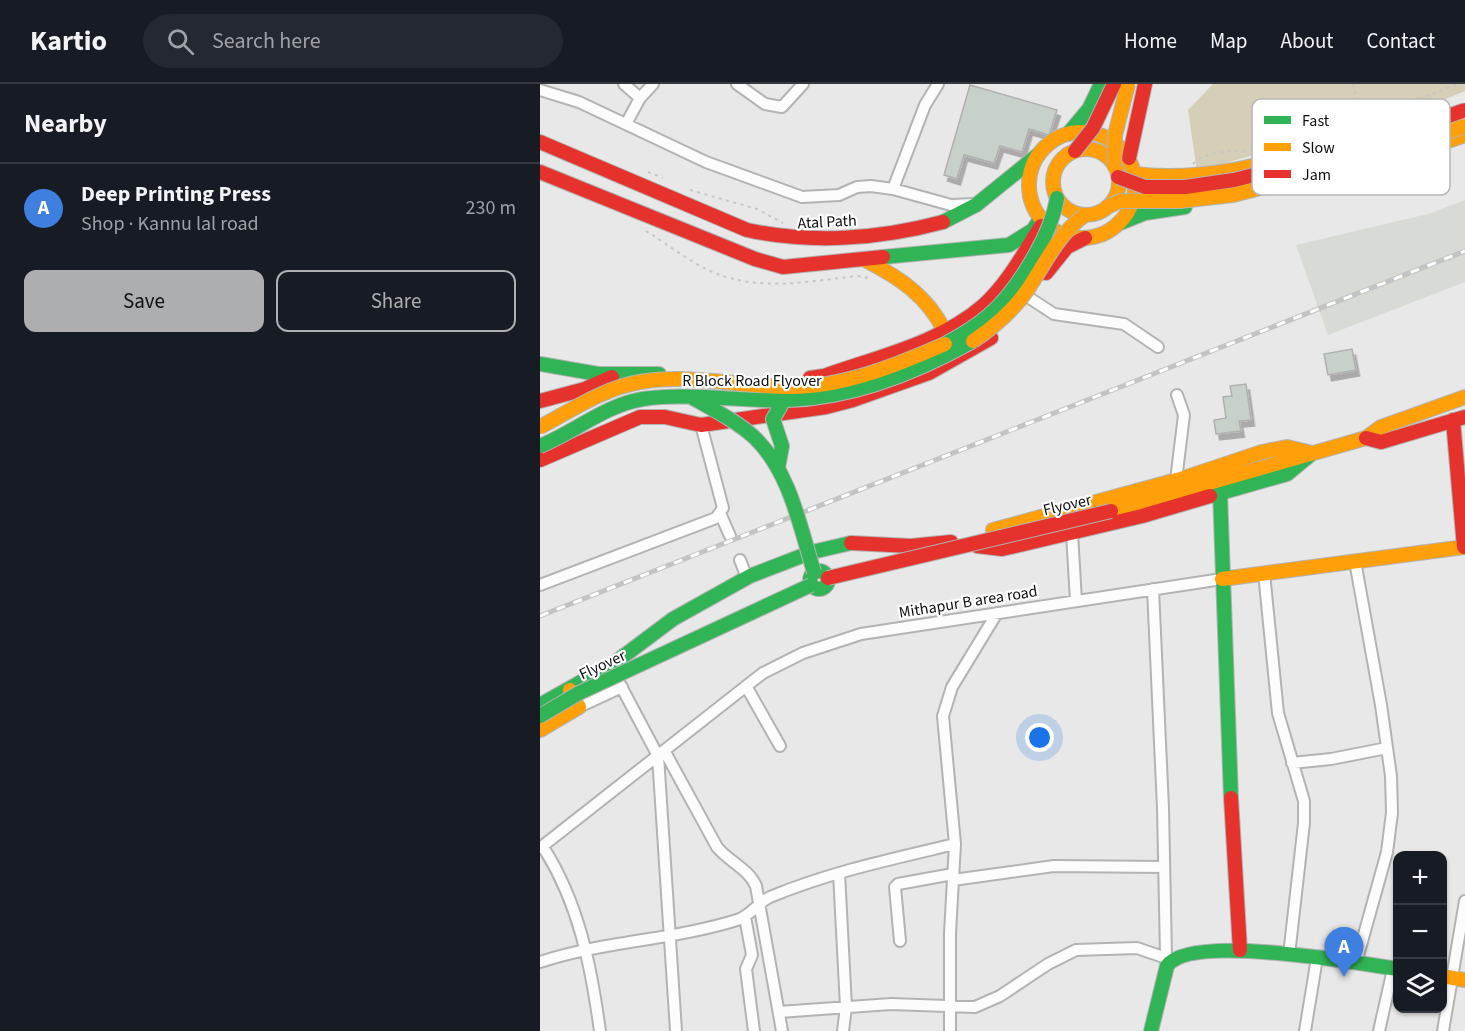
<!DOCTYPE html>
<meta charset="utf-8">
<style>
body{margin:0;font-family:"Source Sans 3",sans-serif;background:#242831;color:#f1f3f6}
.controls{position:absolute;right:18px;bottom:18px;display:grid;overflow:hidden;border-radius:12px;box-shadow:0 2px 4px #0004}
.controls button{width:54px;height:54px;display:grid;place-items:center;padding:0;border:0;border-bottom:2px solid #363941;background:#171b24;color:#f1f3f6;font:30px sans-serif}
.you{position:absolute;left:500px;top:654px;width:21px;height:21px;margin:-15px;border:4px solid #fff;border-radius:50%;background:#1a73e8;box-shadow:0 0 0 9px #1a73e833}
.badge{display:grid;place-items:center;width:39px;height:39px;border-radius:50%;background:#adaeaf;color:#fff;font-size:20px;font-weight:700}
.pin{position:absolute;translate:-50% -50px;filter:drop-shadow(0 2px 3px #0008)}
.pin::after{content:'';position:absolute;top:32px;width:21px;height:18px;background:inherit;clip-path:polygon(0 0,100% 0,50% 100%)}
.list{margin:0;padding:0;list-style:none}
h2{display:flex;justify-content:space-between;align-items:center;height:78px;margin:0;padding:0 24px;font-size:26px}
h2 small{font-size:20px;font-weight:400;color:#9ea1a6}
.list li{display:grid;grid-template-columns:39px 1fr auto;gap:18px;align-items:center;box-sizing:border-box;height:90px;padding:0 24px;border-top:2px solid #363941}
.list b{display:block;font-size:22px;white-space:nowrap}
.list p{margin:0;font-size:20px;white-space:nowrap;color:#9ea1a6}
.list em{font-size:20px;font-style:normal;color:#9ea1a6}
.actions{display:flex;gap:12px;padding:18px 24px}
.actions a{flex:1;padding:14px 0;border:2px solid #adaeaf;border-radius:12px;text-align:center;font-size:21px;color:#adaeaf}
.actions .main{background:#adaeaf;color:#111}
.icon{flex:none;width:33px;height:33px;fill:none;stroke:currentColor;stroke-width:2;stroke-linecap:round;stroke-linejoin:round}
.map{position:relative;flex:none;width:925px;height:947px;overflow:hidden}
header{display:flex;align-items:center;gap:36px;box-sizing:border-box;height:84px;padding:0 30px;background:#171b24;border-bottom:2px solid #363941}
header strong{font-size:28px}
nav{display:flex;gap:33px;margin-inline-start:auto;font-size:21px}
.search{width:420px;height:54px;background:#242831;display:flex;align-items:center;gap:15px;box-sizing:border-box;padding:0 21px;border-radius:33px;color:#9ea1a6;font-size:22px}
main{display:flex}
aside{flex:1;background:#171b24}
.map>svg:first-child{display:block}
.built{fill:#d7dad5}
.green{fill:#d4cfb6}
.building{fill:#c7d1c9;stroke:#b0b0b0;stroke-width:1.5;filter:url(#shadow)}
.lines{fill:none;stroke-linecap:round;stroke-linejoin:round}
.street-casing{stroke:#b2b3b2;stroke-width:14}
.fast-casing{stroke:#b2b3b2;stroke-width:16}
.slow-casing{stroke:#b2b3b2;stroke-width:16}
.jam-casing{stroke:#b2b3b2;stroke-width:16}
.path{stroke:#c5c6c5;stroke-width:2;stroke-dasharray:3 4.5;stroke-linecap:butt}
.street{stroke:#fbfcfb;stroke-width:10}
.fast{stroke:#30b455;stroke-width:14}
.slow{stroke:#ff9f0a;stroke-width:14}
.jam{stroke:#e5322d;stroke-width:14}
.rail-casing{stroke:#c2c3c2;stroke-width:5}
.rail{stroke:#fff;stroke-width:3;stroke-dasharray:9;stroke-linecap:butt}
.fast-bridge-casing{stroke:#b2b3b2;stroke-width:16;stroke-linecap:butt}
.slow-bridge-casing{stroke:#b2b3b2;stroke-width:16;stroke-linecap:butt}
.jam-bridge-casing{stroke:#b2b3b2;stroke-width:16;stroke-linecap:butt}
.fast-bridge{stroke:#30b455;stroke-width:14}
.slow-bridge{stroke:#ff9f0a;stroke-width:14}
.jam-bridge{stroke:#e5322d;stroke-width:14}
.labels{text-anchor:middle;stroke-width:4.5;stroke-linejoin:round;paint-order:stroke}
.street-label{font-size:16px;fill:#0d0e0d;stroke:#fff}
.key{fill:#fff;stroke:#b6b7b6;stroke-width:1.5}
.key-label{font-size:16px;fill:#0d0e0d}
</style>
<header>
<strong>Kartio</strong>
<div class="search"><svg class="icon" aria-label="search" viewBox="0 0 24 24"><circle cx="10" cy="10" r="6"/><path d="M15 15l6 6"/></svg>Search here</div>
<nav><a>Home</a><a>Map</a><a>About</a><a>Contact</a></nav>
</header>
<main>
<aside>
<h2>Nearby<small></small></h2>
<ul class="list">
<li><span class="badge" style="background:#3f7fe0">A</span><div><b>Deep Printing Press</b><p>Shop · Kannu lal road</p></div><em>230 m</em></li>
</ul>
<div class="actions"><a class="main">Save</a><a>Share</a></div>
</aside>
<div class="map">
<svg width="925" height="947" viewBox="0 0 925 947">
<defs>
<filter id="shadow"><feDropShadow dx="3.5" dy="6" stdDeviation="0" flood-color="#0004"/></filter>
</defs>
<rect width="100%" height="100%" fill="#e7e8e7"/>
<path class="built" d="M925,116V198L788,251L756,161L888,130Z"/>
<path class="green" d="M673,0H925V7L886,23L657,87L648,26Z"/>
<path class="building" d="M430,1L517,26L509,51L489,45L482,68L460,62L454,79L424,71L417,95L404,91Z
M812,265L816,286L788,291L784,270Z
M706,300L711,336L699,337L701,347L676,350L674,336L686,334L683,313L692,312L690,302Z"/>
<g class="lines">
<defs>
<path id="street" d="M84,0L100,14
M197,0L225,20L242,23L263,0
M0,6L39,18L166,78L262,113L299,111L317,103L331,102L353,105L411,121L435,120
M86,40L100,14L113,0
M353,105L385,21L398,0
M488,213L514,230L584,240L618,263
M636,396L644,331L637,311
M180,429L190,452
M532,449L536,517
M200,476L207,494
M815,477L841,621L851,692L852,729L847,768L816,879
M724,489L738,629L764,717V739L749,871
M0,501L176,434L183,424L161,341
M613,505L623,724L626,872
M73,587L118,672L136,947
M206,602L240,662
M39,623L82,603
M125,668L177,763C188,777 209,785 216,802L242,947
M752,679L791,675L847,664
M3,763C39,819 51,882 60,947
M0,764L223,589L263,569L321,550L682,495
M299,789L306,923L303,947
M413,796L514,782L624,783
M205,833L212,871L206,885L214,947
M360,857L355,803L358,800L413,790
M0,878C64,857 133,856 197,836C212,831 217,819 230,813C290,788 352,775 415,760
M239,928L351,920L435,923L460,912L508,880L536,866L597,864L632,876
M410,947V849L415,760L403,632L412,603L457,529
M765,947L777,874
M839,947L853,885
M903,947L925,817"/>
<path id="fast" d="M528,50L549,25L561,0
M403,138L436,121L499,70
M580,139L605,129L645,123
M343,173L469,161L493,146L501,134
M0,280L58,290H119
M680,408L691,714
M670,412L747,390L770,371
M270 496a9 9 0 1 1 18 0a9 9 0 1 1-18 0Z
M0,621L73,580L133,535L210,492L272,468L311,459
M611,947L627,882C650,849 818,879 858,885"/>
<path id="slow" d="M489 101a53 53 0 1 1 106 0a53 53 0 1 1-106 0Z
M513 98a33 33 0 1 1 66 0a33 33 0 1 1-66 0Z
M595,90C681,101 768,66 851,46
M755,103L833,83L925,51
M327,177C360,194 387,212 404,246
M571,427L826,354L841,343L925,313
M453,446L644,394L722,368L747,363L772,369
M682,495L925,463
M0,646L39,623L30,606
M902,892L925,896"/>
<path id="jam" d="M0,58L207,146C271,160 340,155 403,138
M589,74L605,0
M0,88L215,175L243,183L343,173
M506,189L527,163L545,154
M270,294L284,292C337,273 401,259 444,221C468,199 484,169 501,142
M0,317L45,305L72,293
M913,336L924,463
M826,354L841,358L925,333
M0,376L100,333H125L161,341L286,323L313,316L389,289L451,254
M311,459L371,462L411,458
M437,462L462,465L602,432L670,412
M691,714L700,866"/>
</defs>
<use href="#street" class="street-casing"/>
<use href="#fast" class="fast-casing"/>
<use href="#slow" class="slow-casing"/>
<use href="#jam" class="jam-casing"/>
<path class="path" d="M813,0L822,36
M765,54L848,27L918,0
M501,57L516,47
M653,80C671,63 699,69 722,65
M108,88L123,94
M150,106L217,125L243,139
M106,147C126,159 147,176 168,186C217,209 268,197 318,192L329,194"/>
<use href="#street" class="street"/>
<use href="#fast" class="fast"/>
<use href="#slow" class="slow"/>
<use href="#jam" class="jam"/>
<defs>
<path id="rail" d="M0,532L925,167"/>
</defs>
<use href="#rail" class="rail-casing"/>
<use href="#rail" class="rail"/>
<defs>
<path id="fast-bridge" d="M405,260C420,252 435,243 448,232C477,208 511,151 517,114
M151,313C172,325 195,336 214,353C250,387 260,443 274,488
M0,362C35,348 65,321 103,315C151,308 200,318 248,316C314,314 376,289 433,257
M238,384L242,362L233,335L244,316
M0,632L39,609L271,501"/>
<path id="slow-bridge" d="M574,82L575,51L588,0
M567,123L580,117H640L693,111L802,83L925,42
M433,257C454,243 474,226 488,205C506,178 518,150 545,131
M0,343C32,326 64,304 100,298C150,289 200,303 251,303C304,303 357,281 405,260"/>
<path id="jam-bridge" d="M535,67L553,44L574,0
M578,93L605,103H645L694,96L802,69L925,26
M288,494L571,427"/>
</defs>
<use href="#fast-bridge" class="fast-bridge-casing"/>
<use href="#slow-bridge" class="slow-bridge-casing"/>
<use href="#jam-bridge" class="jam-bridge-casing"/>
<use href="#fast-bridge" class="fast-bridge"/>
<use href="#slow-bridge" class="slow-bridge"/>
<use href="#jam-bridge" class="jam-bridge"/>
</g>
<g class="labels">
<g class="street-label">
<text transform="translate(287 137) rotate(-3)" y="6">Atal Path</text>
<text x="212" y="302">R Block Road Flyover</text>
<text transform="translate(527 420) rotate(-13)" y="6">Flyover</text>
<text transform="translate(428 517) rotate(-9)" y="6">Mithapur B area road</text>
<text transform="translate(62 580) rotate(-25)" y="6">Flyover</text>
</g>
</g>
<rect x="712" y="15" width="198" height="96" rx="9" class="key"/>
<rect x="724" y="32" width="27" height="8" fill="#30b455"/>
<rect x="724" y="59" width="27" height="8" fill="#ff9f0a"/>
<rect x="724" y="86" width="27" height="8" fill="#e5322d"/>
<g class="key-label">
<text x="762" y="42">Fast</text>
<text x="762" y="69">Slow</text>
<text x="762" y="96">Jam</text>
</g>
</svg>
<div class="controls">
<button>+</button>
<button>−</button>
<button><svg class="icon" aria-label="layers" viewBox="0 0 24 24"><path d="M12 4l9 5-9 5-9-5zM3 14l9 5 9-5"/></svg></button>
</div>
<div class="you"></div>
<div class="pin badge" style="left:804px;top:893px;background:#3f7fe0">A</div>
</div>
</main>
